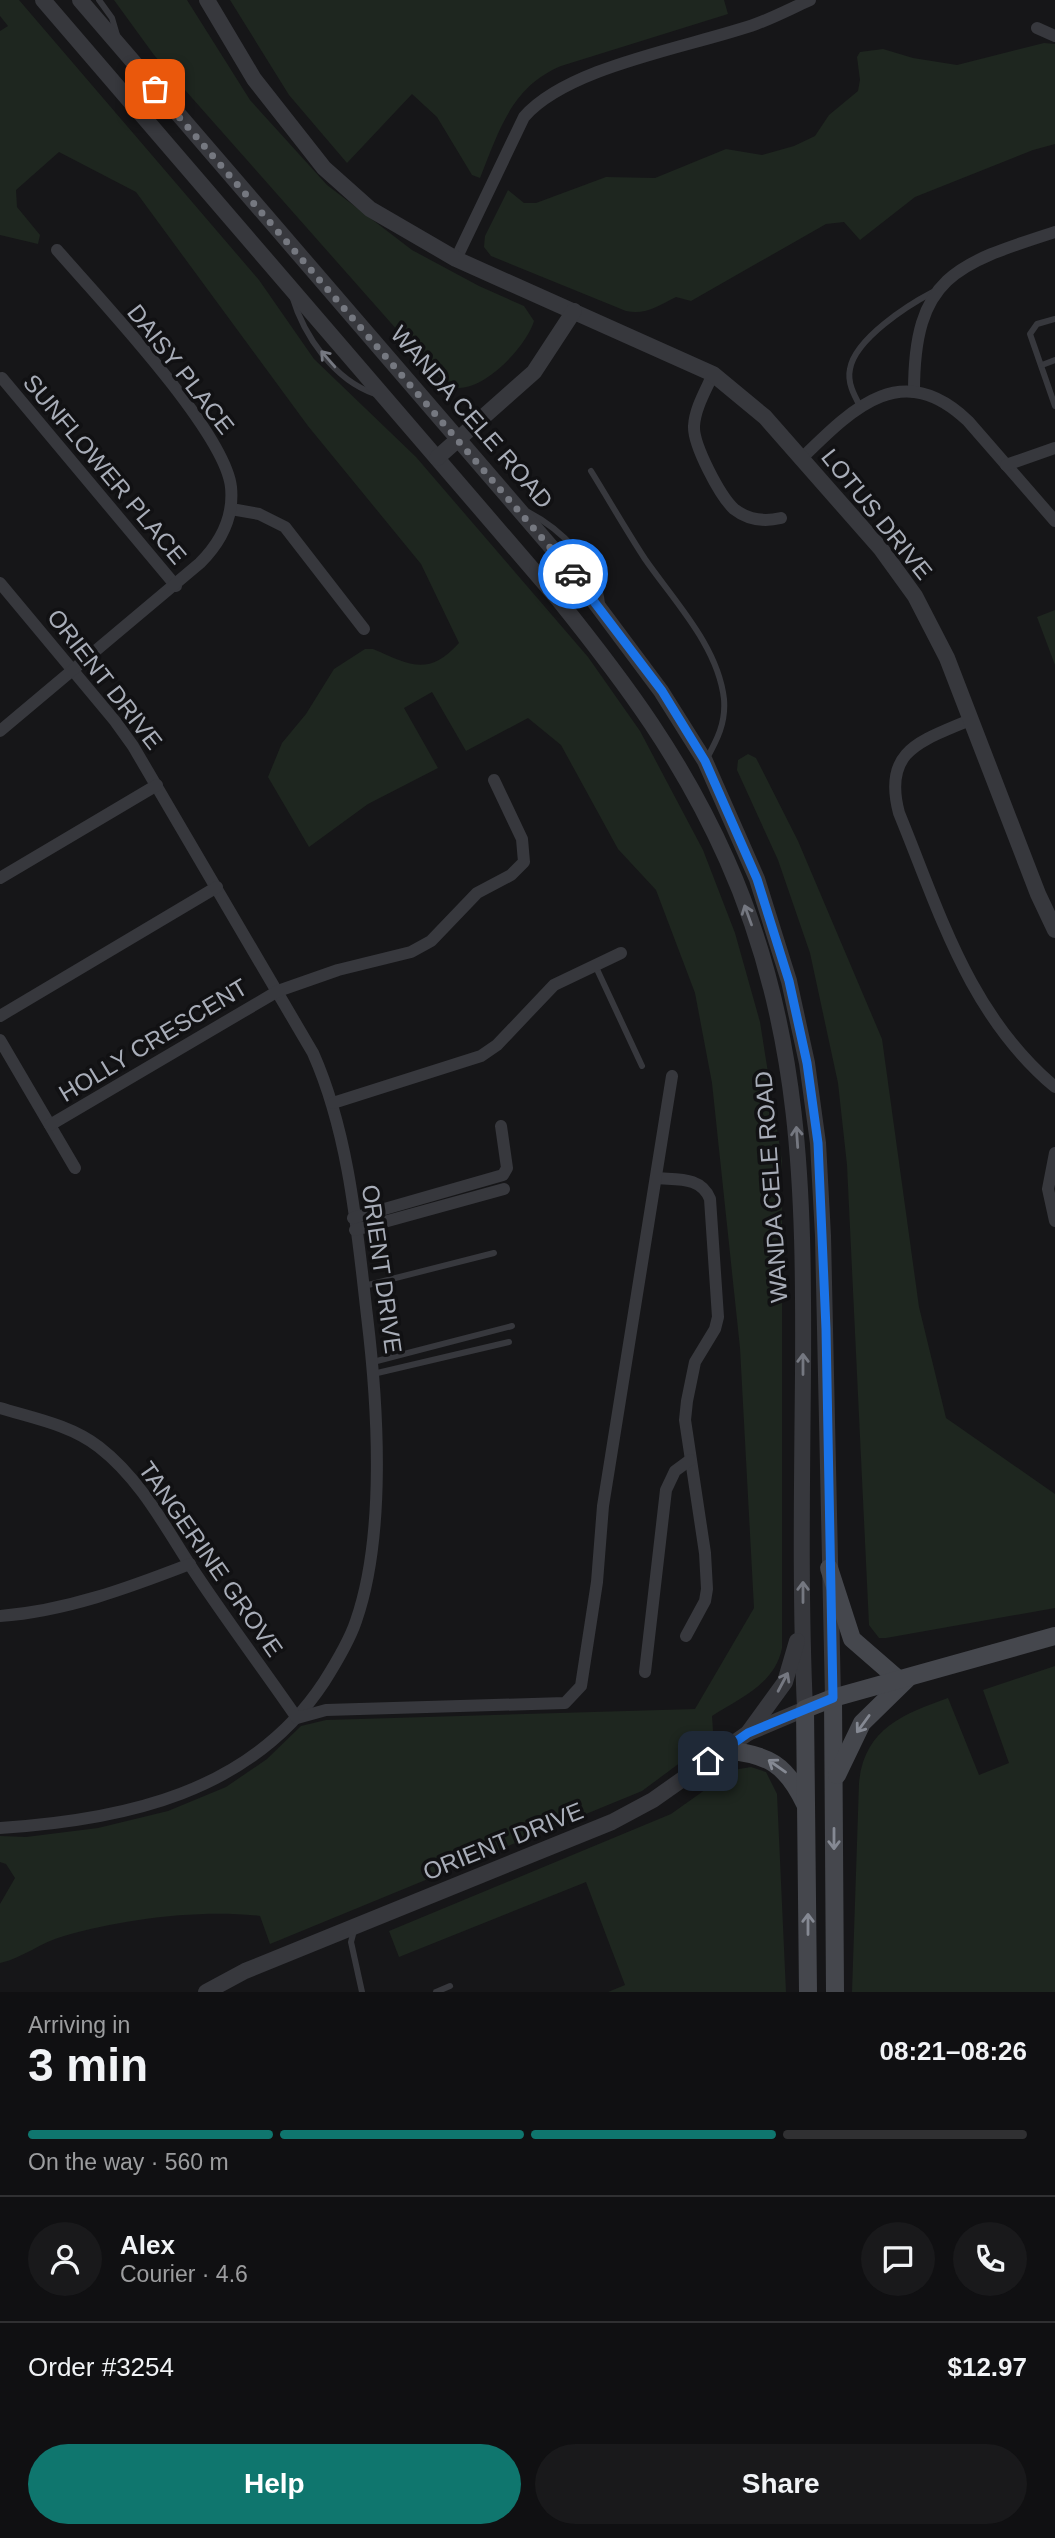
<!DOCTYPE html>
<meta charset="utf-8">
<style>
:root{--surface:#101012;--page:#19191b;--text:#f1f3f6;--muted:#9c9d9f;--line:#303032;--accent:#0f766e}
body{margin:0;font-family:Arial,sans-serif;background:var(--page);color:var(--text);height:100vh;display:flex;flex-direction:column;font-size:26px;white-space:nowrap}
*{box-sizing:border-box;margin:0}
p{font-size:23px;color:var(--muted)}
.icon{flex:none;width:38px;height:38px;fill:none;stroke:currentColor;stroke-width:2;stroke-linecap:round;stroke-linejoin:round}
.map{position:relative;height:1992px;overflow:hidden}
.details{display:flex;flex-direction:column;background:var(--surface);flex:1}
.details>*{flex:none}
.pin{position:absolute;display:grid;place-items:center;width:60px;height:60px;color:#fff;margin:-30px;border-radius:14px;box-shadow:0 4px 10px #0006}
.courier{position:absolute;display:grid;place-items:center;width:70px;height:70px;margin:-35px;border:5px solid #1a73e8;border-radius:50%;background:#fff;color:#222;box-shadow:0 2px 9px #0007}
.headline em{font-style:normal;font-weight:600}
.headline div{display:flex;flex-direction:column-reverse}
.headline{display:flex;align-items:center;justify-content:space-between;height:119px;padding:0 28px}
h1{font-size:46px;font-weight:600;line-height:52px}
.bar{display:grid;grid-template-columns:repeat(4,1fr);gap:10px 7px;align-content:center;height:84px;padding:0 28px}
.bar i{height:9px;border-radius:5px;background:var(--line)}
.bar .selected{background:var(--accent)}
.bar p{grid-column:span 4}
.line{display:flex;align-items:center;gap:18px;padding:0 28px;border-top:2px solid var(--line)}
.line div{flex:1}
.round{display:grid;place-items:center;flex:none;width:74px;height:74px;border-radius:37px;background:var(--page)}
.primary-button{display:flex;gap:14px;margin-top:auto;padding:14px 28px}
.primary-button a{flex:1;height:80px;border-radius:42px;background:var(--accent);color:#fff;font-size:28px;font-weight:600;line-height:80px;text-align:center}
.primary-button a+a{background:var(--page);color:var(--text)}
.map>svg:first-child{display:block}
</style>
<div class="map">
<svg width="1055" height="1992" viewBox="0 0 1055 1992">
<rect width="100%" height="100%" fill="#161618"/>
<g fill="#1e261f">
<path d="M0,0H19L259,280L314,359L416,457L588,657L640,731L703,850L735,933L760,1022L782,1161V1648C775,1684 740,1698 712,1716L713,1731L704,1745L642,1791L270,1944L260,1916C200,1909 122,1919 64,1936C41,1942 23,1958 0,1963V1904L15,1878L6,1864L0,1862V1836L26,1837L98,1828L168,1811L226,1787L267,1759L301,1726L326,1720L695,1709L754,1608L740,1348L712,1083L695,993L656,890L618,849L561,745L528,718L466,751L432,692L404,708L438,768L368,804L309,847L268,777L282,743L306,714L334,669L365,649H373C410,665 428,677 459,643L421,564L308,426L136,192L59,152L16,190L17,207L40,235L38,244L0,235V31L8,26L0,16Z"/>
<path d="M114,0H187L250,100L327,185L412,250L479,286L524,306L534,321C527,347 473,405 444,383L154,55Z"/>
<path d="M230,0H724L728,14L561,66C511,87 499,131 480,178L472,175L437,117L412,94L347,163L289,95Z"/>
<path d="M1044,43L1055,44V144L1033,150L915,197L860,240L844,222L826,224L691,301L676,297C658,306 646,315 626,311L491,256L484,247L485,236L508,190L524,203H536L606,177L655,178L726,149L762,155L794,146L815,136L829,115L858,91L860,80L857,57L860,52L883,49L913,58L957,65Z"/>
<path d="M1055,610V665L1037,617Z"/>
<path d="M748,754L756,758L798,841L882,1039L919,1307L946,1418L1055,1494V1608L886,1638H879L869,1625L847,1165L838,1083L810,953L778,860L737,770L738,760Z"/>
<path d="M1055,1666V1992H852L859,1783C864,1729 903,1714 948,1698L979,1775L1009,1763L983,1690Z"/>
<path d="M751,1767L766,1772L777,1794L786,1992H608L625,1985L586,1882L399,1957L389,1931L671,1814L733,1770Z"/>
</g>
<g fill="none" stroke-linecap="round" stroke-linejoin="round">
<g stroke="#37383d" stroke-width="6">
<path d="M99,0L112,18L117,35"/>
<path d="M292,296C304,336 334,380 375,394"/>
<path d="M1055,319L1037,324L1030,334L1055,406"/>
<path d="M1042,365L1055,360"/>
<path d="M860,406C854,395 847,382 850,369C855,339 908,305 933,292"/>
<path d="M591,471C609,500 626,530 645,559C674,601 718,646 724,699C726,723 717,740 706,760"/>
<path d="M528,512C561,529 599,566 602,604"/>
<path d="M595,965L642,1066"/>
<path d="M364,1286L494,1253"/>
<path d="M373,1362L512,1326"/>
<path d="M373,1374L509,1342"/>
<path d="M355,1927L351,1942L362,1992"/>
<path d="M436,1992L450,1986"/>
</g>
<g stroke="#37383d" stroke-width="12">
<path d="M1037,28L1055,36"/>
<path d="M456,259L524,117C568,66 691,47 756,24C775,17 792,8 810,0"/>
<path d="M713,374C706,390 695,408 694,426C693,445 720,496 734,509C748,520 764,522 781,518"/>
<path d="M2,378L176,586"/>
<path d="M914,392C914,277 955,264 1055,232"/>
<path d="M802,458C853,408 902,358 968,421L1055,521"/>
<path d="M1006,465L1055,448"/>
<path d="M231,509L259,514L285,527L364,629"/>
<path d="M0,583L115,721L133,746L313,1053C349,1134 357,1229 367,1316C378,1406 386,1535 356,1621C349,1642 336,1663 324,1682C251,1793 124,1820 0,1828"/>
<path d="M972,719C922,741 882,749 899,813C940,913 969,1015 1055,1087"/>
<path d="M0,731L200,563C221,542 234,517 231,487C225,431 98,297 57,250"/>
<path d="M0,878L157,785"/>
<path d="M0,1016L217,887"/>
<path d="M0,1040L75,1168"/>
<path d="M333,1103L481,1056L497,1045L554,985L621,953"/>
<path d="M50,1125L278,991L338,970L411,952L431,941L477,893L511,875L524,862L522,839L494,780"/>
<path d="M1055,1153L1048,1189L1055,1221"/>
<path d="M656,1178C677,1180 701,1176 710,1199L718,1317L715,1329L695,1362L687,1401L685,1420L705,1553L707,1589L705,1601L686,1636"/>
<path d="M353,1218L503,1175L507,1168L501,1126"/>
<path d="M355,1230L504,1189"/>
<path d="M0,1408C33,1418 71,1425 99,1447C139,1478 163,1523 190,1565C224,1617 262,1667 297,1718L326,1710L565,1703L581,1686L597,1582L603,1506L672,1076"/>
<path d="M0,1616C66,1611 128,1588 190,1564"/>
<path d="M645,1672L666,1490L675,1471L690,1460"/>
</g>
<g stroke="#37383d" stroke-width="16">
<path d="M43,0L558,599C627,685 682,759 727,860C802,1028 804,1193 803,1373C802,1485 800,1597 805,1709L748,1733L653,1800L612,1822L245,1971L206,1992"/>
<path d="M80,0L570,569L661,691L705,761L757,879L789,981L807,1063L818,1143L823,1236L833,1698"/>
<path d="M207,0L254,79L324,168L370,209L456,259L713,374L765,417L881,549L915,596L947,658L1038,894L1055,930"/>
<path d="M437,458L534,372L574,311"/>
<path d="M748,1733L785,1682L797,1641"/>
</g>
<g stroke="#45474d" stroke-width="18">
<path d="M829,1568L852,1639L898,1679"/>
<path d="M833,1698L835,1992"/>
<path d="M724,1750C768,1754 786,1764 805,1804"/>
<path d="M837,1775L862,1723L908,1678"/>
<path d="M808,1992L805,1709L833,1698L1055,1636"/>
</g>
</g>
<defs><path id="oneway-shaft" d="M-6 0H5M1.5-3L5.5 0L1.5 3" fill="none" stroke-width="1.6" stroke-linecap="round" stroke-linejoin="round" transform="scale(1.75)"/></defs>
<g stroke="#757881">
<use href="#oneway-shaft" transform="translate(328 359) rotate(-131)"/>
<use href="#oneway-shaft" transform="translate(748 915) rotate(-110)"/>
<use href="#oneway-shaft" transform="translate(797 1137) rotate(-94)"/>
<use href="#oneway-shaft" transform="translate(803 1364) rotate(-90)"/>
<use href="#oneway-shaft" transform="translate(803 1592) rotate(-90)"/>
<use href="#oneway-shaft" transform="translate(783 1682) rotate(-62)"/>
</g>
<g stroke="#858993">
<use href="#oneway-shaft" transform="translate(863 1724) rotate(126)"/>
<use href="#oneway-shaft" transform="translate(777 1766) rotate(-145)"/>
<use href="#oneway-shaft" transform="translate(834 1839) rotate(90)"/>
<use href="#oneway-shaft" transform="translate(808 1924) rotate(-90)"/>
</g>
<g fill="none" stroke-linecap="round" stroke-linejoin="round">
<path stroke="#757880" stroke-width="7" stroke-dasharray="0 12.6" d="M155,89L573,574"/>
<path stroke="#1a73e8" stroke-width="9" d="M573,574L662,691L705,761L757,879L789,981L807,1063L818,1143L826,1329L833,1698L748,1733L708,1761"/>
</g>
<g text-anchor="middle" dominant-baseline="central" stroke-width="7" stroke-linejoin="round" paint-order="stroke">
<g font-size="24" fill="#a8adb8" stroke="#111113">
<text transform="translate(181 369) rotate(52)">DAISY PLACE</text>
<text transform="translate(472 417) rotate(49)">WANDA CELE ROAD</text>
<text transform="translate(105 469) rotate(50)">SUNFLOWER PLACE</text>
<text transform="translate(877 514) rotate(51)">LOTUS DRIVE</text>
<text transform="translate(105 679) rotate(52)">ORIENT DRIVE</text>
<text transform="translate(153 1040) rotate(-31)">HOLLY CRESCENT</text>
<text transform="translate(771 1187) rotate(-94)">WANDA CELE ROAD</text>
<text transform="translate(382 1269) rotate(82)">ORIENT DRIVE</text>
<text transform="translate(211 1559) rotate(55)">TANGERINE GROVE</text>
<text transform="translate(503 1841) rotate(-22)">ORIENT DRIVE</text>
</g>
</g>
</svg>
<div class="pin" style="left:155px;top:89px;background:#ea580c"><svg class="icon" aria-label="bag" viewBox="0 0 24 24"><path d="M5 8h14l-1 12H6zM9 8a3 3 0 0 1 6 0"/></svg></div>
<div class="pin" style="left:708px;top:1761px;background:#1f2937"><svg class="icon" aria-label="home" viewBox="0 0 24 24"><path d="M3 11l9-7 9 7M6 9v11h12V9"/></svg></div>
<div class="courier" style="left:573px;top:574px"><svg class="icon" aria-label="car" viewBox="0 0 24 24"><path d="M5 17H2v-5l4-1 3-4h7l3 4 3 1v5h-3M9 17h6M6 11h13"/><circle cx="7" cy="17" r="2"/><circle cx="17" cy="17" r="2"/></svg></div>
</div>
<section class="details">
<div class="headline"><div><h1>3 min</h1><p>Arriving in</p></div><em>08:21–08:26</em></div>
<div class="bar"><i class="selected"></i><i class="selected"></i><i class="selected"></i><i></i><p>On the way · 560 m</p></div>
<div class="line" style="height:126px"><a class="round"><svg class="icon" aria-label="person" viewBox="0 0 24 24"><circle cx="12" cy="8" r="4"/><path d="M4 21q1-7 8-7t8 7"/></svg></a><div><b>Alex</b><p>Courier · 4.6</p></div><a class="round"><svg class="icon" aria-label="chat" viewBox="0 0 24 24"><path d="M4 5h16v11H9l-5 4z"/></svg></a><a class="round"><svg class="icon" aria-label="phone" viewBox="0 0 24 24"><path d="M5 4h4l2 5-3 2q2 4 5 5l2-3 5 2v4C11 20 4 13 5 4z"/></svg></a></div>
<div class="line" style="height:91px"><div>Order #3254</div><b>$12.97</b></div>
<div class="primary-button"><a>Help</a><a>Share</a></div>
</section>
